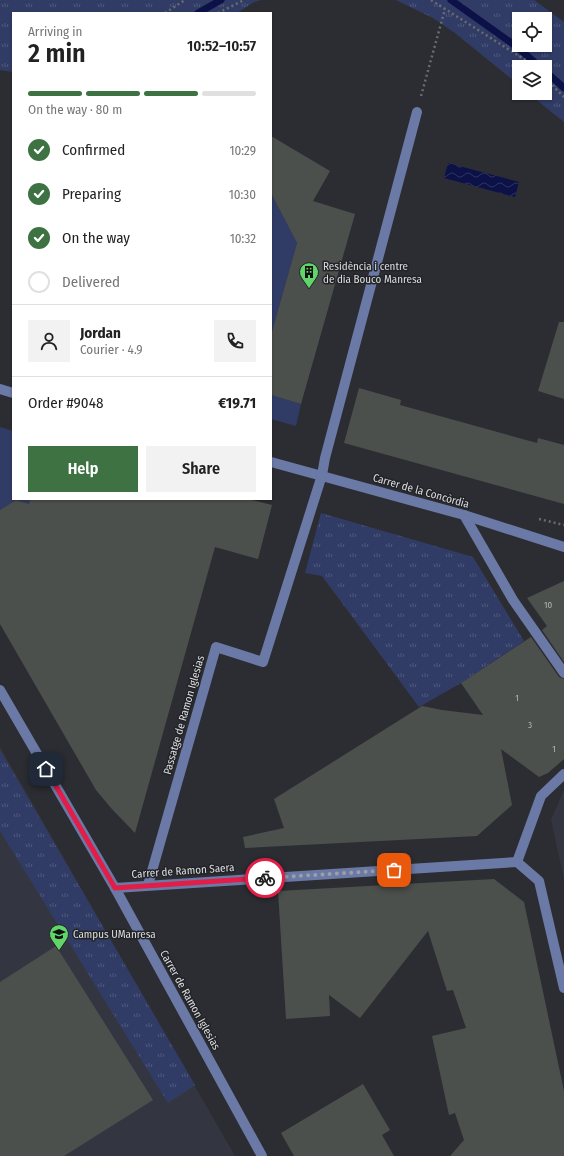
<!DOCTYPE html>
<meta charset="utf-8">
<style>
:root{--surface:#fff;--page:#f2f2f2;--text:#222;--muted:#767676;--line:#e0e0e0;--accent:#3e7242}
body{margin:0;font-family:"Fira Sans Condensed",sans-serif;background:var(--page);color:var(--text);height:100vh;display:flex;flex-direction:column;font-size:15px;white-space:nowrap}
*{box-sizing:border-box;margin:0}
p{font-size:13px;color:var(--muted)}
.icon{flex:none;width:22px;height:22px;fill:none;stroke:currentColor;stroke-width:2;stroke-linecap:round;stroke-linejoin:round}
.map{position:relative;flex:1;overflow:hidden}
.panel{position:absolute;left:12px;top:12px;width:260px;height:488px;display:flex;flex-direction:column;background:var(--surface);border-radius:0px;box-shadow:0 1px 3px #0004}
.panel>*{flex:none}
.tools{position:absolute;left:512px;top:12px;display:grid;gap:8px}
.tools a{display:grid;place-items:center;width:40px;height:40px;border-radius:0px;background:var(--surface);box-shadow:0 1px 3px #0004;font-size:20px}
.pin{position:absolute;display:grid;place-items:center;width:34px;height:34px;color:#fff;margin:-17px;border-radius:8px;box-shadow:0 2px 6px #0006}
.courier{position:absolute;display:grid;place-items:center;width:40px;height:40px;margin:-20px;border:3px solid #e11d48;border-radius:50%;background:#fff;color:#222;box-shadow:0 1px 5px #0007}
.summary em{font-style:normal;font-weight:600}
.summary div{display:flex;flex-direction:column-reverse}
.summary{display:flex;align-items:center;justify-content:space-between;height:68px;padding:0 16px}
h1{font-size:26px;font-weight:600;line-height:30px}
.bar{display:grid;grid-template-columns:repeat(4,1fr);gap:6px 4px;align-content:center;height:48px;padding:0 16px}
.bar i{height:5px;border-radius:3px;background:var(--line)}
.bar .active{background:var(--accent)}
.bar p{grid-column:span 4}
.line{display:flex;align-items:center;gap:10px;padding:0 16px;border-top:1px solid var(--line)}
.line div{flex:1}
.round{display:grid;place-items:center;flex:none;width:42px;height:42px;border-radius:0px;background:var(--page)}
ol{padding:0 16px;list-style:none}
li{display:flex;align-items:center;gap:12px;height:44px}
li p{margin-inline-start:auto}
li .icon{padding:4px;border-radius:50%;background:var(--accent);color:#fff;stroke-width:4}
li:last-child{color:var(--muted)}
li i{width:22px;height:22px;border:2px solid var(--line);border-radius:50%}
.primary-button{display:flex;gap:8px;margin-top:auto;padding:8px 16px}
.primary-button a{flex:1;height:46px;border-radius:0px;background:var(--accent);color:#fff;font-size:16px;font-weight:600;line-height:46px;text-align:center}
.primary-button a+a{background:var(--page);color:var(--text)}
.map>svg:first-child{display:block}
</style>
<div class="map">
<svg width="564" height="1156" viewBox="0 0 564 1156">
<defs>
<pattern id="grass-tufts" width="24" height="20" patternUnits="userSpaceOnUse"><rect width="24" height="20" fill="#313c66"/><path d="M3 7l-1-3M5 7V3M7 7l1-3M15 17l-1-3M17 17v-4M19 17l1-3" fill="none" stroke="#4e587b"/></pattern>
<pattern id="water-waves" width="16" height="10" patternUnits="userSpaceOnUse"><rect width="16" height="10" fill="#0c1147"/><path d="M0 5q4-4 8 0t8 0" fill="none" stroke="#2f3361"/></pattern>
</defs>
<rect width="100%" height="100%" fill="#2c2d32"/>
<g fill="#333640">
<path d="M0,747L235,1156H0Z"/>
<path d="M564,790V879L551,820Z"/>
</g>
<g fill="url(#grass-tufts)" fill-rule="evenodd">
<path d="M0,0H261L254,2L237,13H13V72L0,70Z"/>
<path d="M396,0H534L564,22V122L528,93H545V67H519V85L455,33L433,18ZM519,19H545V45H519Z"/>
<path d="M321,513L473,557L524,641L461,683L419,707L322,576L305,573Z"/>
<path d="M0,750L195,1085L168,1103L0,831Z"/>
</g>
<g fill="#313c66">
<path d="M271,193L297,243L271,335Z"/>
<path d="M271,395L301,404L296,426L271,419Z"/>
<path d="M0,427L13,431V499H30L29,504L16,500L0,510Z"/>
</g>
<path fill="url(#water-waves)" d="M448,163L519,182L515,197L444,178Z"/>
<g fill="none" stroke-linecap="round" stroke-linejoin="round">
<g stroke="#0c1147" stroke-width="7">
<path d="M451,0L517,47L540,67"/>
<path d="M198,13L221,0"/>
<path d="M545,71L564,88"/>
</g>
</g>
<g fill="#4c504c">
<path d="M271,136L330,171L313,201L355,214L301,404L271,395V335L297,243L271,193Z"/>
<path d="M559,322H564V399L538,391Z"/>
<path d="M359,388L401,400L400,405L537,443L538,438L564,445V504L344,443Z"/>
<path d="M30,499H248L272,505L258,559L215,547L135,833L111,808L96,790L0,624V510L16,500L29,504Z"/>
<path d="M564,581V662L542,630L547,626L527,598Z"/>
<path d="M531,637L559,677L564,679V759L548,773L539,777L501,749L512,805L477,836L245,848L243,837L284,828L274,799L422,706L442,710L483,715L461,683Z"/>
<path d="M494,879L524,902L564,1091V1156H450L464,1140L455,1113L449,1115L432,1036L466,1028L453,990L447,991L428,931L360,1018L329,995L330,1016L286,1019L278,891Z"/>
<path d="M56,946L153,1100L64,1156H0V982Z"/>
<path d="M363,1084L390,1130L382,1135L394,1156H294L281,1133Z"/>
</g>
<g fill="none" stroke-linecap="round" stroke-linejoin="round">
<g stroke="#6a6b6f" stroke-width="2.5" stroke-dasharray="2 3" stroke-linecap="butt">
<path d="M431,0L530,63L534,67"/>
<path d="M165,13L185,0"/>
<path d="M218,13L244,0"/>
<path d="M545,78L564,97"/>
<path d="M421,96L445,9"/>
<path d="M539,519L564,525"/>
</g>
<g stroke="#6b79a6" stroke-width="10">
<path d="M0,389L13,393"/>
<path d="M271,462L464,515L564,547"/>
<path d="M464,515L513,600L564,673"/>
<path d="M0,690L115,888L262,1156"/>
<path d="M517,862L539,881L564,988"/>
<path d="M517,862L541,796L564,774"/>
<path d="M148,885L216,647L263,662L322,475L325,458L417,112"/>
<path d="M115,888L517,862"/>
</g>
</g>
<g fill="none" stroke-linecap="round" stroke-linejoin="round">
<path stroke="#9e9fa2" stroke-width="4" stroke-dasharray="0 7.2" d="M265,878L394,870"/>
<path stroke="#e11d48" stroke-width="5" d="M46,769L115,888L265,878"/>
</g>
<defs>
<g id="building-pin" transform="scale(1)"><path d="M0 17L-7.5 6A9.5 9.5 0 1 1 7.5 6Z" fill="#61d46a" stroke="#222428"/><path d="M-4-6H4V6H1V3H-1V6H-4ZM-2.5-4.3h1.7v1.8h-1.7ZM.8-4.3h1.7v1.8H.8ZM-2.5-1h1.7V.8h-1.7ZM.8-1h1.7V.8H.8Z" fill="#111"/></g>
<g id="university-pin" transform="scale(1)"><path d="M0 17L-7.5 6A9.5 9.5 0 1 1 7.5 6Z" fill="#61d46a" stroke="#222428"/><path d="M0-5L7-2L0 1L-7-2ZM-4 1L0 2.5L4 1V4Q0 6-4 4Z" fill="#111"/></g>
</defs>
<g fill-rule="evenodd">
<use href="#building-pin" x="309" y="272"/>
<use href="#university-pin" x="59" y="934"/>
</g>
<g text-anchor="middle" dominant-baseline="central" stroke-width="3" stroke-linejoin="round" paint-order="stroke">
<g font-size="9" fill="#b7b9ba">
<text x="548" y="605">10</text>
<text x="517" y="698">1</text>
<text x="530" y="725">3</text>
<text x="554" y="749">1</text>
</g>
<g font-size="11" fill="#dbdcdf" stroke="#222428" text-anchor="start">
<text x="323" y="266">Residència i centre<tspan x="323" dy="13">de dia Bouco Manresa</tspan></text>
<text x="73" y="934">Campus UManresa</text>
</g>
<g font-size="11" fill="#dbdcdf" stroke="#222428">
<text transform="translate(421 491) rotate(16)">Carrer de la Concòrdia</text>
<text transform="translate(184 715) rotate(-74)">Passatge de Ramon Iglesias</text>
<text transform="translate(183 871) rotate(-4)">Carrer de Ramon Saera</text>
<text transform="translate(190 1000) rotate(61)">Carrer de Ramon Iglesias</text>
</g>
</g>
</svg>
<div class="tools">
<a><svg class="icon" aria-label="locate" viewBox="0 0 24 24"><circle cx="12" cy="12" r="6"/><path d="M12 2v4M12 18v4M2 12h4M18 12h4"/></svg></a>
<a><svg class="icon" aria-label="layers" viewBox="0 0 24 24"><path d="M12 4l9 5-9 5-9-5zM3 14l9 5 9-5"/></svg></a>
</div>
<div class="pin" style="left:394px;top:870px;background:#ea580c"><svg class="icon" aria-label="bag" viewBox="0 0 24 24"><path d="M5 8h14l-1 12H6zM9 8a3 3 0 0 1 6 0"/></svg></div>
<div class="pin" style="left:46px;top:769px;background:#1f2937"><svg class="icon" aria-label="home" viewBox="0 0 24 24"><path d="M3 11l9-7 9 7M6 9v11h12V9"/></svg></div>
<div class="courier" style="left:265px;top:878px"><svg class="icon" aria-label="bike" viewBox="0 0 24 24"><circle cx="6" cy="16" r="4"/><circle cx="18" cy="16" r="4"/><path d="M6 16l4-8h5l3 8M10 8l3 8H6M13 5h3"/></svg></div>
<section class="panel">
<div class="summary"><div><h1>2 min</h1><p>Arriving in</p></div><em>10:52–10:57</em></div>
<div class="bar"><i class="active"></i><i class="active"></i><i class="active"></i><i></i><p>On the way · 80 m</p></div>
<ol>
<li><svg class="icon" aria-label="check" viewBox="0 0 24 24"><path d="M5 12l5 5 9-10"/></svg>Confirmed<p>10:29</p></li>
<li><svg class="icon" aria-label="check" viewBox="0 0 24 24"><path d="M5 12l5 5 9-10"/></svg>Preparing<p>10:30</p></li>
<li><svg class="icon" aria-label="check" viewBox="0 0 24 24"><path d="M5 12l5 5 9-10"/></svg>On the way<p>10:32</p></li>
<li><i></i>Delivered</li>
</ol>
<div class="line" style="height:72px"><a class="round"><svg class="icon" aria-label="person" viewBox="0 0 24 24"><circle cx="12" cy="8" r="4"/><path d="M4 21q1-7 8-7t8 7"/></svg></a><div><b>Jordan</b><p>Courier · 4.9</p></div><a class="round"><svg class="icon" aria-label="phone" viewBox="0 0 24 24"><path d="M5 4h4l2 5-3 2q2 4 5 5l2-3 5 2v4C11 20 4 13 5 4z"/></svg></a></div>
<div class="line" style="height:52px"><div>Order #9048</div><b>€19.71</b></div>
<div class="primary-button"><a>Help</a><a>Share</a></div>
</section>
</div>
